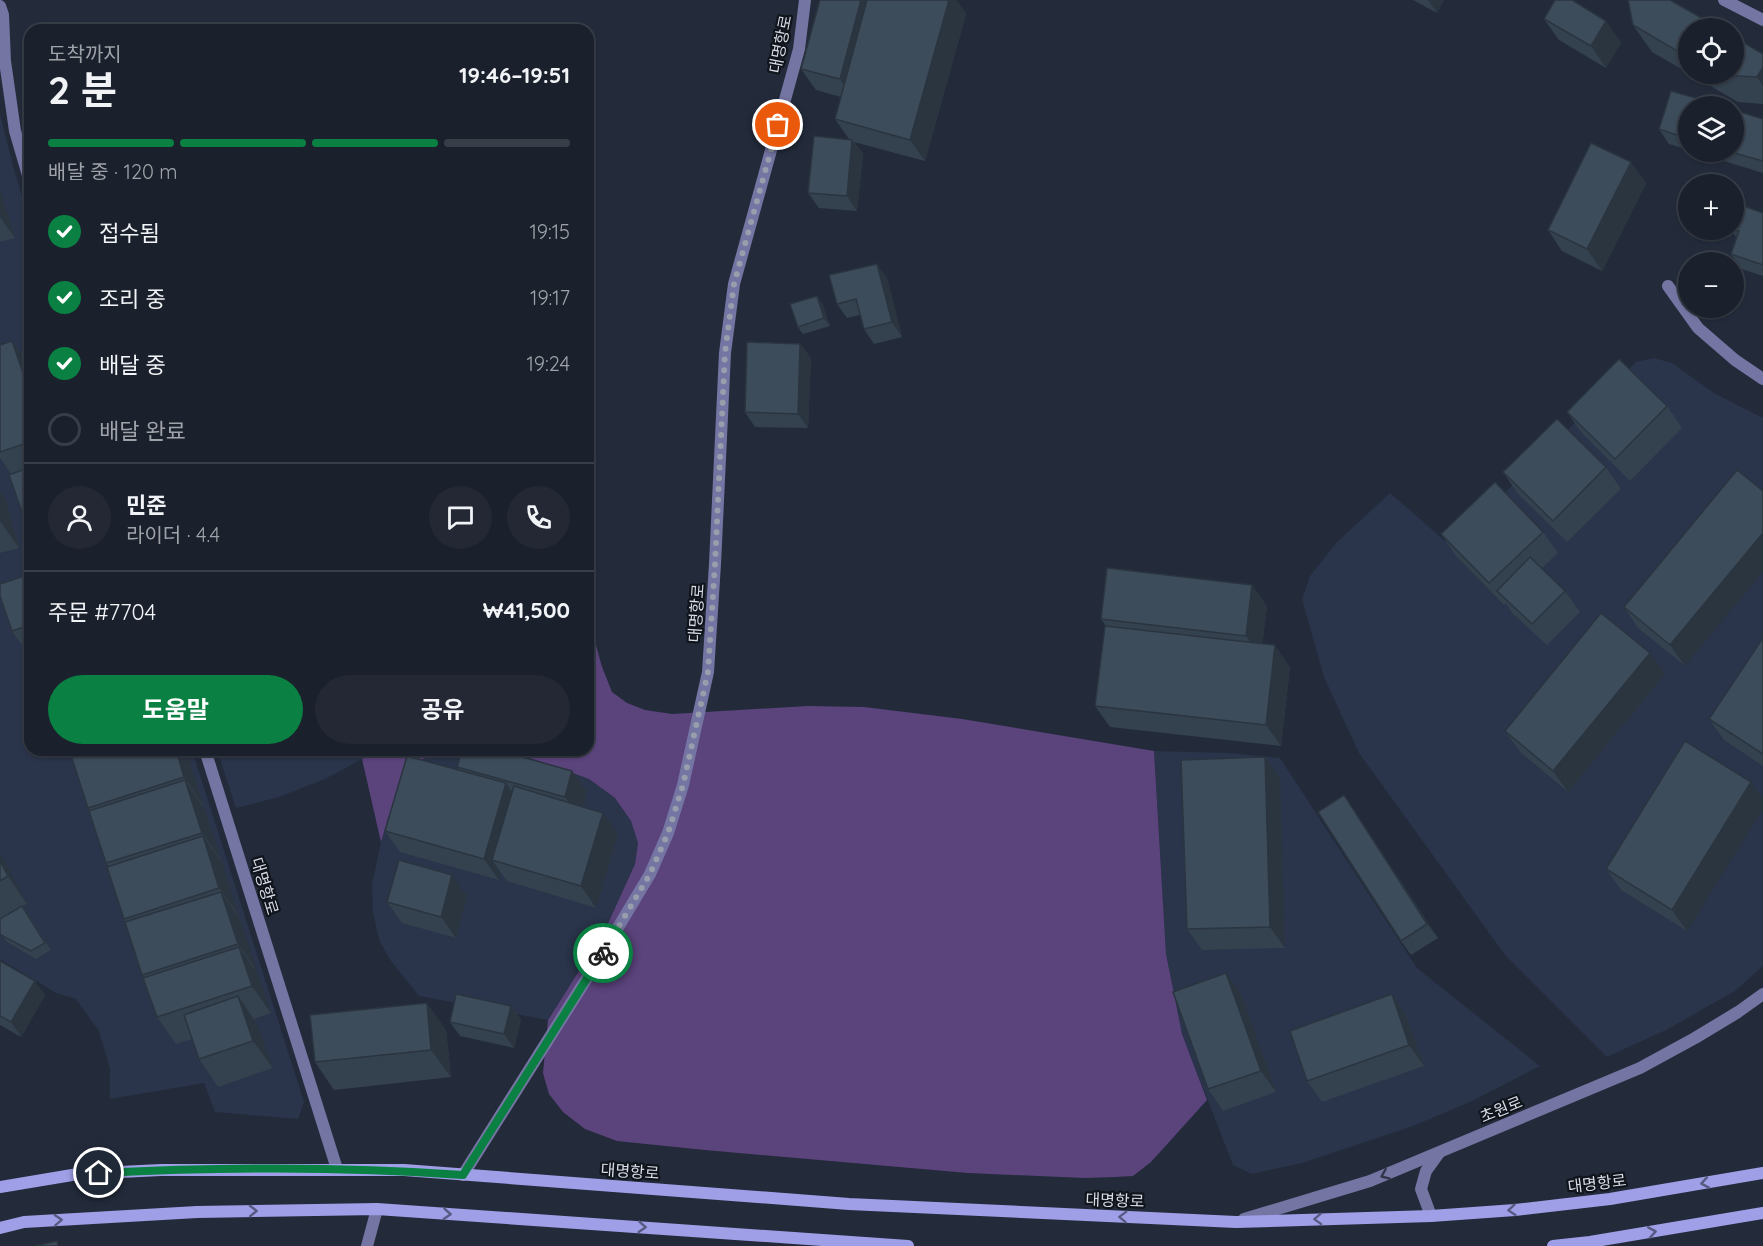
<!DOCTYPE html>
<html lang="ko">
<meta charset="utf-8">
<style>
:root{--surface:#1a202c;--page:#232834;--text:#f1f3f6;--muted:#9fa3a9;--line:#383e48;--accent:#0b8043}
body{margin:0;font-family:Quicksand,"Noto Sans KR",sans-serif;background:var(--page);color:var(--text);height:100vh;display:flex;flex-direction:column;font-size:22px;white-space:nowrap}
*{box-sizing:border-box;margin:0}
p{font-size:20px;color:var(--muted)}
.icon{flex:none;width:33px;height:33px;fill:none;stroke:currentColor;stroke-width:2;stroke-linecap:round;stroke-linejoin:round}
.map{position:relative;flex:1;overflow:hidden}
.details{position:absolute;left:24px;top:24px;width:570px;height:732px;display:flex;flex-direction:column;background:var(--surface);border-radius:18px;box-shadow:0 2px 4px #0004,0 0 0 2px var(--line)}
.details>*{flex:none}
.controls{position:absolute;left:1678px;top:18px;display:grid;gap:12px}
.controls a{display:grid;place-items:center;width:66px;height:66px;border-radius:50%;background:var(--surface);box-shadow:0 2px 4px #0004,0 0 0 2px var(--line);font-size:30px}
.pin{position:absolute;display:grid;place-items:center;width:51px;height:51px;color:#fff;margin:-26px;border:3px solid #fff;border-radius:50%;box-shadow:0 2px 6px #0007}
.courier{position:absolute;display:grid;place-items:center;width:60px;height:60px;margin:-30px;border:4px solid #0b8043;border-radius:50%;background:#fff;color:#222;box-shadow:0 2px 8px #0007}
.head em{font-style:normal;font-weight:700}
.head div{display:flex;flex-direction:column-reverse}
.head{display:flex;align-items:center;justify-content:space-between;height:102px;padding:0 24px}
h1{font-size:39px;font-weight:700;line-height:45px}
.bar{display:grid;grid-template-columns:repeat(4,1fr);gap:9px 6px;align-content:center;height:72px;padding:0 24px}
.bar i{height:8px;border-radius:4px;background:var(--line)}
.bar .on{background:var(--accent)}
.bar p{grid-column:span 4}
.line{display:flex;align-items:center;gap:15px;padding:0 24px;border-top:2px solid var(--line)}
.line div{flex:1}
.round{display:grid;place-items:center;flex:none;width:63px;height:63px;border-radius:32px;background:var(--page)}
ol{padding:0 24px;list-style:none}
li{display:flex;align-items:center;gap:18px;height:66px}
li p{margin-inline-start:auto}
li .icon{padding:6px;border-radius:50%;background:var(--accent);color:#fff;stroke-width:4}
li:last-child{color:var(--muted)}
li i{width:33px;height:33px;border:3px solid var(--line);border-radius:50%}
.action{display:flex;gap:12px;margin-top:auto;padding:12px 24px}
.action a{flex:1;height:69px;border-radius:36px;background:var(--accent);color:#fff;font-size:24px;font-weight:700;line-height:69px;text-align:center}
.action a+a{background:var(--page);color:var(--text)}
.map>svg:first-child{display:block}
</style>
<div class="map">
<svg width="1763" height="1246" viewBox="0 0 1763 1246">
<rect width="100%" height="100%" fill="#232b3b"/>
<g fill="#2a344a">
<path d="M0,114L13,166L30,223V750H192L304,1102L298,1119L215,1112L204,1083L110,1099V1069L99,1031L76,999L56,993L0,959Z"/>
<path d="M1654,358L1672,363L1714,393L1763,418V966L1735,991L1666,1030L1607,1057L1505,955L1359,753L1324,677L1302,599L1310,576L1337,542L1390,493L1451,546L1636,362Z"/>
<path d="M217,750H379L325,779L279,797L236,808Z"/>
<path d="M463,750L510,752L548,764L589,779L615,798L631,821L638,843L635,864L605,930L548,1020L419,996L391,961L379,940L373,913L372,884L381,842L400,779L411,765L431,755Z"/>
<path d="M1154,751L1229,753L1280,758L1417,968L1540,1066L1470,1102L1413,1126L1302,1163L1252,1174L1233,1165L1182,1034L1174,996L1166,954Z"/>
</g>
<path fill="#5b437c" d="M588,616L602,667L612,692L627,703L645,710L672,714L808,706L864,707L962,719L1154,751L1166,954L1182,1034L1207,1100L1151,1162L1133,1176L1115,1177L1085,1178L968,1173L705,1150L617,1141L585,1129L563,1112L549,1094L543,1073L548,1020L605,930L635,864L638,843L631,821L615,798L589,779L548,764L510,752L463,750L431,755L411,765L400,779L381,842L362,759L379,750H588Z"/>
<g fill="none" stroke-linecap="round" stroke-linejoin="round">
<g stroke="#7575a3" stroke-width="12">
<path d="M0,6L3,15L5,61L15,131L30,182"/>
<path d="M1668,286L1698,328L1735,360L1763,379"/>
<path d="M205,750L337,1169"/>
<path d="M463,1175L604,951L650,874L668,833L683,785L708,672L715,564L725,353L734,284L799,49L805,0"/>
<path d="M367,1246L377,1209"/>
</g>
<g stroke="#7575a3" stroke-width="12">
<path d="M1724,0L1763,20"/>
<path d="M1431,1216L1421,1189L1426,1171L1439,1153"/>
<path d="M1244,1219L1370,1181L1640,1068L1695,1038L1738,1012L1763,994"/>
</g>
<g stroke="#9f9fe8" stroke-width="12">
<path d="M0,1187L78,1174L161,1170H404L849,1204L1236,1222L1431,1216L1515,1210L1610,1199L1763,1173"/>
<path d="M0,1228L24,1222L197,1212L377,1209L908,1246"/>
<path d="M1553,1246L1590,1242L1763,1213"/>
</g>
</g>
<g fill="#34414e">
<path d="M820,0H956L966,14L925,161L854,142L863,154L857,211L819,208L808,193L849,139L835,119L841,97L816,90L801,69Z"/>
<path d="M1413,0H1444L1437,13Z"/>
<path d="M1544,19L1621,42L1606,68L1559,40Z"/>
<path d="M1633,25L1689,28V74H1734L1763,54V104L1738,102L1652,52Z"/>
<path d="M1689,106V150L1669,144L1659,129Z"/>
<path d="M1763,119V173L1694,152H1734Z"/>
<path d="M1646,183L1602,271L1562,251L1548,230Z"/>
<path d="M0,189L15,238L0,242Z"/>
<path d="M1763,213V276L1742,269L1731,254L1737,238L1731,230H1734Z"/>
<path d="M887,278L902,337L874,344L864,329L860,315L847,318L837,304Z"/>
<path d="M822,303L830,326L803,334L798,327Z"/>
<path d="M12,341L27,362L30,372V535L11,474L0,458V345Z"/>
<path d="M800,344L811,358L808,428L755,427L745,412Z"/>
<path d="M1667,406L1682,428L1630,481L1582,433L1567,412Z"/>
<path d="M1606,467L1621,489L1567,542L1518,494L1503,472Z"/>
<path d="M1737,470L1685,666L1638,628L1624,607Z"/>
<path d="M0,492L6,500L19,548L0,553Z"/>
<path d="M1543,532L1558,553L1542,568L1565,591L1580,612L1547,645L1512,613L1506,603L1504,605L1456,556L1441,534Z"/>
<path d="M30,574V657L12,631Z"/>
<path d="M1267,606L1262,644L1290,667L1281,746L1110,727L1095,706L1106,626L1101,619Z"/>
<path d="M1763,638V766L1724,740L1709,719Z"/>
<path d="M1665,674L1568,792L1520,752L1505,731Z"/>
<path d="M1685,741L1687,931L1621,890L1606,869Z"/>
<path d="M70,750H185L187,752L203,805H202L204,808L221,860H220L222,863L239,916H238L240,919L256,972L258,974L271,1013L254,1019L257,1024L273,1068L218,1087L199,1059L192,1039L176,1044L157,1017L144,978L142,975L125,922L124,919L108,866L106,863L72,755Z"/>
<path d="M1265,757L1280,778L1285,948L1202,950L1187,929Z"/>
<path d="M457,767L572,771L587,792L583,807L603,813L618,834L596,908L507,881L501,873L499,880L400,852L385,831L459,770Z"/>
<path d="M1344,795L1438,938L1411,955L1401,941Z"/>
<path d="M0,854L27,904L23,906L51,950L36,959L7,942L0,933L12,912L0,919Z"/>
<path d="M467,896L456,938L402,923L387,902Z"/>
<path d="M0,961L45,995L21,1037L0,1025Z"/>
<path d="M1226,973L1241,994L1276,1092L1223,1111L1208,1089Z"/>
<path d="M1392,994L1406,1016L1424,1066L1322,1102L1307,1081Z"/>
<path d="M511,1006L521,1020L514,1048L460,1036L450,1022Z"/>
<path d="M446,1030L451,1077L334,1090L315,1062Z"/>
</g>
<g fill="#2b3540">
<path d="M861,0H877L854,101L840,79Z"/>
<path d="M949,0H956L966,14L925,161L910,140Z"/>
<path d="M1428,0H1444L1437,13Z"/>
<path d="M1606,21L1621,42L1606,68L1591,46Z"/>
<path d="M1763,67V86L1757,77Z"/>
<path d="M852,140L863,154L857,211L847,196Z"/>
<path d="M1631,162L1646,183L1602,271L1587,249Z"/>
<path d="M0,189L15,238L0,217Z"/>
<path d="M877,264L887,278L902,337L892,322Z"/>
<path d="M817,296L822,303L830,326L824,318Z"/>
<path d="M12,341L27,362L30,372V393Z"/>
<path d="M800,344L811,358L808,428L798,414Z"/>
<path d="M0,492L6,500L19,548L0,521Z"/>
<path d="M1763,533V572L1685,666L1670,645Z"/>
<path d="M1252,585L1267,606L1261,657L1246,636Z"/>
<path d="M1275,645L1290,667L1281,746L1266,725Z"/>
<path d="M1650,653L1665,674L1568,792L1553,771Z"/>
<path d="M176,750H185L187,752L203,805L184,777Z"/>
<path d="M1265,757L1280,778L1285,948L1270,927Z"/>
<path d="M572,771L587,792L580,818L565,797Z"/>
<path d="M185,780L204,808L221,860L202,833Z"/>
<path d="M1751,782L1763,799V809L1687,931L1672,910Z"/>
<path d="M506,783L521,805L492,860L501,873L499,880L484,859Z"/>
<path d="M1344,795L1354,810L1438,938L1427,924Z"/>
<path d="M603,813L618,834L596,908L581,886Z"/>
<path d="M203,836L222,863L239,916L219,888Z"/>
<path d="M0,854L3,858L27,904L8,876L0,861Z"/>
<path d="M452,875L467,896L456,938L441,917Z"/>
<path d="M221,892L240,919L257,971L238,944Z"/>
<path d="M239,947L258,974L271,1013L252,986Z"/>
<path d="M1226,973L1241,994L1276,1092L1261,1071Z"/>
<path d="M35,981L45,995L21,1037L11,1022Z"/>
<path d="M1392,994L1406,1016L1424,1066L1409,1045Z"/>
<path d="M238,996L257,1024L273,1068L253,1041Z"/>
<path d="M427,1003L446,1030L451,1077L431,1050Z"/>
<path d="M511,1006L521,1020L514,1048L504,1034Z"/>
</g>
<g fill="#3d4c5b" stroke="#2b3540" stroke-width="1.5">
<path d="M820,0H861L840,79L801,69Z"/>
<path d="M867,0H949L910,140L835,119Z"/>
<path d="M1555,0H1572L1606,21L1591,46L1544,19Z"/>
<path d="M1628,0H1670L1719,28H1689V58L1633,25Z"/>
<path d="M1734,37L1763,54V67L1757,77L1719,75L1716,74H1734Z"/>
<path d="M1671,91L1723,106H1689V139L1659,129Z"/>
<path d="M1734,110L1763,119V161L1731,152H1734Z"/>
<path d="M814,136L852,140L847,196L808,193Z"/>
<path d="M1591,143L1631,162L1587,249L1548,230Z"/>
<path d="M1738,204L1763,213V265L1731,254L1739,231L1734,230V216Z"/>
<path d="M877,264L892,322L864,329L856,299L837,304L829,275Z"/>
<path d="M817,296L824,318L798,327L790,304Z"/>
<path d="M12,341L30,393V442L0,452V345Z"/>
<path d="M747,342L800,344L798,414L745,412Z"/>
<path d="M1619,359L1667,406L1615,459L1567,412Z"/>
<path d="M1557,419L1606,467L1553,521L1503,472Z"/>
<path d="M30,467V535L9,475Z"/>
<path d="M1737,470L1763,491V533L1670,645L1624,607Z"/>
<path d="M1495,482L1543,532L1489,583L1441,534Z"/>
<path d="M1530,557L1565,591L1532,624L1497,591Z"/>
<path d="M1107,568L1252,585L1246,636L1101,619Z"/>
<path d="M30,574V625L12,631L0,596V584Z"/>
<path d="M1601,613L1650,653L1553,771L1505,731Z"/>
<path d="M1105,626L1275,645L1266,725L1095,706Z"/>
<path d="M1763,638V754L1709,719Z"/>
<path d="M1685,741L1751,782L1672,910L1606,869Z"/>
<path d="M87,750H176L184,777L88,808L71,755Z"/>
<path d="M462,750H497L572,771L565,797L457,767Z"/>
<path d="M407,756L506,783L484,859L385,831Z"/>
<path d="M1265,757L1270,927L1187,929L1181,760Z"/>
<path d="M185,780L202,833L106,863L89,811Z"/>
<path d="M514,786L603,813L581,886L492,860Z"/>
<path d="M1344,795L1427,924L1401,941L1318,812Z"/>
<path d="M203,836L219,888L124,919L107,867Z"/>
<path d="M399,860L452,875L441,917L387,902Z"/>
<path d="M0,861L8,876L0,881Z"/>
<path d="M221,892L238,944L142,975L125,922Z"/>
<path d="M22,906L45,943L31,951L1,935L0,933V919Z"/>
<path d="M239,947L252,986L157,1017L143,978Z"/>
<path d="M0,961L35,981L11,1022L0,1016Z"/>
<path d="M1226,973L1261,1071L1208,1089L1173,992Z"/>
<path d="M456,994L511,1006L504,1034L450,1022Z"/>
<path d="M1392,994L1409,1045L1307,1081L1290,1031Z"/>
<path d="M238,996L253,1041L199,1059L184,1015Z"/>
<path d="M427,1003L431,1050L315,1062L310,1015Z"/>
<path d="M57,1241L58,1246H35Z"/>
</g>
<defs><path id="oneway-chevron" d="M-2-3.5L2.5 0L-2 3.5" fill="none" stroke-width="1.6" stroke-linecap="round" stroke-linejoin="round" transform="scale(1.5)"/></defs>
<use stroke="#33364b" href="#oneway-chevron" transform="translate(1385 1175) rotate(157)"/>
<g stroke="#585a82">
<use href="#oneway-chevron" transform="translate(1705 1183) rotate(170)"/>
<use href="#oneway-chevron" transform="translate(1512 1210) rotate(175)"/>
<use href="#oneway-chevron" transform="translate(253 1211) rotate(-1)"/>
<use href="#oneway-chevron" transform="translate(447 1214) rotate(4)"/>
<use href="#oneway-chevron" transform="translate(1123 1217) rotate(-178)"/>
<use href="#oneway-chevron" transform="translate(1318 1219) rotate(178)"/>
<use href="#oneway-chevron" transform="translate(58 1220) rotate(-3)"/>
<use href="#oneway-chevron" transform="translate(642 1227) rotate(4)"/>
<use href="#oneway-chevron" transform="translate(1652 1232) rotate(-10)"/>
</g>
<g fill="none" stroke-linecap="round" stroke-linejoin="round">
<path stroke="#989eab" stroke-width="6" stroke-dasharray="0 10.8" d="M603,953L650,874L668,833L683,785L708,672L715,564L725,353L734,284L778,125"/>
<path stroke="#0b8043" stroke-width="8" d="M99,1173C220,1167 342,1166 463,1175L603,953"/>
</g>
<g text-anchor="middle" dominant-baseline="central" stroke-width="4.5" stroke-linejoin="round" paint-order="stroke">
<g font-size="16" fill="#d7dce7" stroke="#10141b">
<text transform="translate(780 44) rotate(-79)">대명항로</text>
<text transform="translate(696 613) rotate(-86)">대명항로</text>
<text transform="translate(265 886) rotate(73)">대명항로</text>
<text transform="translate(1501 1109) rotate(-22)">초원로</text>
<text transform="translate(630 1171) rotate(4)">대명항로</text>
<text transform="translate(1597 1183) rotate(-7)">대명항로</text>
<text transform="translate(1115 1200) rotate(2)">대명항로</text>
</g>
</g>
</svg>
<div class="controls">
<a><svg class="icon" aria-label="locate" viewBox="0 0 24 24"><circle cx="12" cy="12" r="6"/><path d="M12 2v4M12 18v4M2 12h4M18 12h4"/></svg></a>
<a><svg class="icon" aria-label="layers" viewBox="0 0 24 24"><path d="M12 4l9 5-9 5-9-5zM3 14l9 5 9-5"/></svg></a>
<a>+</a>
<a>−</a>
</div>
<div class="pin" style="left:778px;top:125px;background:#ea580c"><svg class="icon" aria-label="bag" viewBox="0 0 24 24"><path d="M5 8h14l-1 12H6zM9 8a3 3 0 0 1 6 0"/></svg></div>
<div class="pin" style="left:99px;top:1173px;background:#1f2937"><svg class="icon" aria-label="home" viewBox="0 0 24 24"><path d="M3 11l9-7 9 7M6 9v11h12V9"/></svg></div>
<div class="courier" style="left:603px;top:953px"><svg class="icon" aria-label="bike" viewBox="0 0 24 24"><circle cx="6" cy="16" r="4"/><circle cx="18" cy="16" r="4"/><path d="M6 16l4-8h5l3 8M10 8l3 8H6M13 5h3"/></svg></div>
<section class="details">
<div class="head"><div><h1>2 분</h1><p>도착까지</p></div><em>19:46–19:51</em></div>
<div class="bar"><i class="on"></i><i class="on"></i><i class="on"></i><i></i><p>배달 중 · 120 m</p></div>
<ol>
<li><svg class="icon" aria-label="check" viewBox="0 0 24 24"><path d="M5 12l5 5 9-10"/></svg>접수됨<p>19:15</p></li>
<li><svg class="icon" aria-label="check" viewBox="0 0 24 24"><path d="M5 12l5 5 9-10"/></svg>조리 중<p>19:17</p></li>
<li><svg class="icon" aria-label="check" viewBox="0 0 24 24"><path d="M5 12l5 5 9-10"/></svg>배달 중<p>19:24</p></li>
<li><i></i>배달 완료</li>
</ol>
<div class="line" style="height:108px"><a class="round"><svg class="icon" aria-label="person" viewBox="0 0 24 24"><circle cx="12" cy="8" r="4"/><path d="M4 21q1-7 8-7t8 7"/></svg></a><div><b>민준</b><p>라이더 · 4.4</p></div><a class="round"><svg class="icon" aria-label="chat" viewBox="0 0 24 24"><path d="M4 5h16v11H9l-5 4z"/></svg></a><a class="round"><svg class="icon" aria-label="phone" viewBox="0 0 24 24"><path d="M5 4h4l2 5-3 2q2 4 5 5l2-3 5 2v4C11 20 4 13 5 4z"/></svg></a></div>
<div class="line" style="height:78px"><div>주문 #7704</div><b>₩41,500</b></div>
<div class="action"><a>도움말</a><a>공유</a></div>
</section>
</div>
